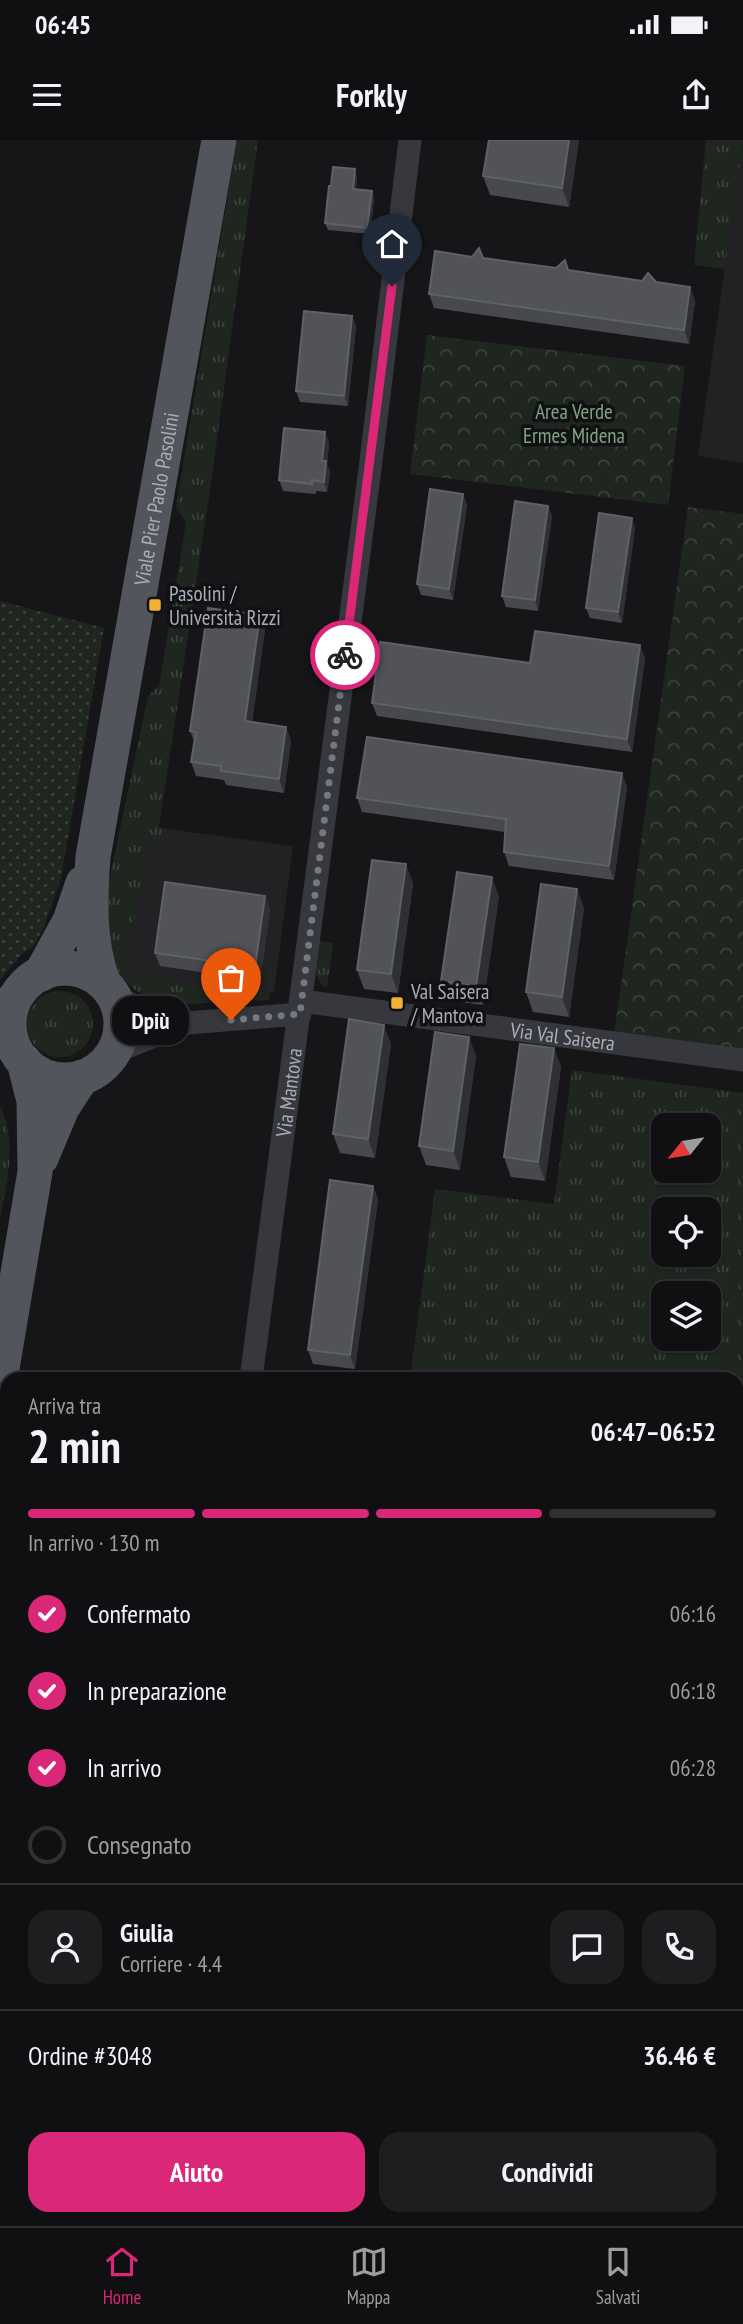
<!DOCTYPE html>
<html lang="it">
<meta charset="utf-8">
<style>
:root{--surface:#101012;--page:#1e1e20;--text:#f1f3f6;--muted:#9c9d9f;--line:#303032;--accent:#db2777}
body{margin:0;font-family:"PT Sans Narrow",sans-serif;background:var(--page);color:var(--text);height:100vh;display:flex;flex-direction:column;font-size:26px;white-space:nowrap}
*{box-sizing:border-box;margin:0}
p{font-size:23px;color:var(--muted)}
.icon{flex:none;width:38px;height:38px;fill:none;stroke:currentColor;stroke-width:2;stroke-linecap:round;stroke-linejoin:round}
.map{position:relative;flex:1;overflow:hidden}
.details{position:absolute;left:0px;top:1232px;width:744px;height:854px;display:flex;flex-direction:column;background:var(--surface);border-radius:21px 21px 0 0;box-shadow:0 2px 5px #0004,0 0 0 2px var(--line)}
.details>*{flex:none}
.needle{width:46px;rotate:240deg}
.controls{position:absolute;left:651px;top:973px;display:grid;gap:14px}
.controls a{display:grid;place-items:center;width:70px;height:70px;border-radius:14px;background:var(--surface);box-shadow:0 2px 5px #0004,0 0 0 2px var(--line);font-size:35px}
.pin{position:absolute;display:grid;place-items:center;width:60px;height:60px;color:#fff;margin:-72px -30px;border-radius:50% 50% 50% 0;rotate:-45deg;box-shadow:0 0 7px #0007}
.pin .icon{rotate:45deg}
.courier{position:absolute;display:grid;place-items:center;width:70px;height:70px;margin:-35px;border:5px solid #db2777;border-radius:50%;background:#fff;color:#222;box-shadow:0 2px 9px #0007}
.bubble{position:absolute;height:49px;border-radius:21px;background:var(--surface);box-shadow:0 2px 5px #0004,0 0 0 2px var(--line);font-size:23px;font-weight:700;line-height:49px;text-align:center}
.headline em{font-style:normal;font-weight:700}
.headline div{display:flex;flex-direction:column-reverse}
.headline{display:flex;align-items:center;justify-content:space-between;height:119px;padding:0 28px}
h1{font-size:46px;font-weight:700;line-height:52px}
.bar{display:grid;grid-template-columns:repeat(4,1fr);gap:10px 7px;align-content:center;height:84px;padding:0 28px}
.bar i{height:9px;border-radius:5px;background:var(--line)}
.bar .on{background:var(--accent)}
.bar p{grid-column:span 4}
.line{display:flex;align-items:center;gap:18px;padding:0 28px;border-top:2px solid var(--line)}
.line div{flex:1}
.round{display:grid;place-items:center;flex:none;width:74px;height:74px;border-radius:21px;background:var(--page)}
ol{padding:0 28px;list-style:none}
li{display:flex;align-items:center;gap:21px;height:77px}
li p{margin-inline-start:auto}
li .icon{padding:7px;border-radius:50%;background:var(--accent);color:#fff;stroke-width:4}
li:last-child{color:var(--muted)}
li i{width:38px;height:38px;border:4px solid var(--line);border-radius:50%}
.primary-button{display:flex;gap:14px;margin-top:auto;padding:14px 28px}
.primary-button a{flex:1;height:80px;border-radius:21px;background:var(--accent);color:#fff;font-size:28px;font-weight:700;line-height:80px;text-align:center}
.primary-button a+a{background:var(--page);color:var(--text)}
.status{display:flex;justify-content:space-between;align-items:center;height:49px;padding:0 35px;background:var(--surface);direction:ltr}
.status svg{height:19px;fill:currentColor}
header{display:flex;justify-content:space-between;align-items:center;height:91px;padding:0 28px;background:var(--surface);font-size:32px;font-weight:700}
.menu{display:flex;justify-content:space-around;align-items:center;height:98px;border-top:2px solid var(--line);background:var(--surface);font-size:19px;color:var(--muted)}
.menu a{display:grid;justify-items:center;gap:4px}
.menu .on{color:var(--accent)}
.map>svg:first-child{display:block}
</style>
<div class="status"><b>06:45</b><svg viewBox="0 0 49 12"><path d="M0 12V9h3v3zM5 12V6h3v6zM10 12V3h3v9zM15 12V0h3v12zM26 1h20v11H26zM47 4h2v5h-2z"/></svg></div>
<header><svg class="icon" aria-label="menu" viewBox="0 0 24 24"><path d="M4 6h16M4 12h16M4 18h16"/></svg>Forkly<svg class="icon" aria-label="share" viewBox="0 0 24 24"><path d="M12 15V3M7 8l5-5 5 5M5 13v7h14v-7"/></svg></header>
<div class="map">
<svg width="743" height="2086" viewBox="0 0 743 2086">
<defs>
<pattern id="grass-tufts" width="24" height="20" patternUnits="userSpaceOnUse" patternTransform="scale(1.75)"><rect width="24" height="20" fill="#1e261f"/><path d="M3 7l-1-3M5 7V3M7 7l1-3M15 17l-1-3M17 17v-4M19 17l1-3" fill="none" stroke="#3c433d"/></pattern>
<pattern id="park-crowns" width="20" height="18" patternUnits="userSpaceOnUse" patternTransform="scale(1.75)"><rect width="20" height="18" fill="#1e261f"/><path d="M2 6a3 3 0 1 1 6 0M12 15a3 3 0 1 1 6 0" fill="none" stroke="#3c433d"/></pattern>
<pattern id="garden-dots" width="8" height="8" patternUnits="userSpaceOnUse" patternTransform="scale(1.75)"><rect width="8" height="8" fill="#1e261f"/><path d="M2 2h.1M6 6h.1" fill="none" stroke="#3c433d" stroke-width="1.8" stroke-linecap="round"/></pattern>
</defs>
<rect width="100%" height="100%" fill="#161618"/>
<g fill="#222225">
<path d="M743,0V323L698,316Z"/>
<path d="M167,689L293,706L274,853L123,833L149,699L164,701Z"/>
</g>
<g fill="url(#grass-tufts)" fill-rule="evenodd">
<path d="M237,0H258L209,357L159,687L167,689L164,702L149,699L124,833L270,853L269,860L185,864L152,858L135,850L120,836L112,822L102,775L148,556L159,546L186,383L176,367Z"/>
<path d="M706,0H743L725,129L694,125Z"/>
<path d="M319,801L333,803L327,848L320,843L315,832Z"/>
<circle cx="60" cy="884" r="33"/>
<path d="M572,930L743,953V1270L739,1299H737V1239H410L435,1049L554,1064ZM663,985H709V1031H663ZM663,1069H709V1115H663ZM663,1153H709V1199H663Z"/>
<path d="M0,965C18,1005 7,1039 0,1080Z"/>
</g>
<g fill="url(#park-crowns)">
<path d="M427,195L685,226L668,365L410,334Z"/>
<path d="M688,367L743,374V920L613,902Z"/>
</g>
<path fill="url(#garden-dots)" d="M0,461L104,488L61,738L44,787L34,806L22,814L0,840Z"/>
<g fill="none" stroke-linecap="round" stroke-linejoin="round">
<path stroke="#2c353c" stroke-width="6" d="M84,2079L92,2086"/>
<g stroke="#37383d" stroke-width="23">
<path d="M116,859L187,883"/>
<path id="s1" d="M301,861L743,920"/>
<path d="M114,912L187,883L300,874"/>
<path id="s2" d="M251,1239L370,329L410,0"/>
<path d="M737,1585L743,1532"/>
<path d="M737,1718L743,1715"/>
<path d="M396,2086L403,2079"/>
</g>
<g stroke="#37383d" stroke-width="28">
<path d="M0,864L18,853"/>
<path d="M0,889L11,897"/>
<path d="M737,1864L743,1862"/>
<path d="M151,2086L157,2079"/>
</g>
<g stroke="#53555c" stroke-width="35">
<circle cx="65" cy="884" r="56"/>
<path d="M41,834L70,781L83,743"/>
<path id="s3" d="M103,842C88,801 90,759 93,717L219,0"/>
<path d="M41,1018L62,968L82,937"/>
<path d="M0,1240L35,1032L34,961L24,921"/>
</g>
</g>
<g fill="#47494d">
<path d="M579,0L569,67L490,55L483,36Z"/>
<path d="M357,36L356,49L374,58L370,94L328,90L325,83L331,46Z"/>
<path d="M483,118L690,147L695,161L689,204L434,168L429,154Z"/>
<path d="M352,176L356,186L348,266L300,262L296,251Z"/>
<path d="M325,292L329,303L327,324L330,332L327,352L316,351V354L283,351L279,340Z"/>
<path d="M463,354L467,365L453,460L421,455L417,444Z"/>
<path d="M548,366L552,376L538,471L506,467L502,456Z"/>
<path d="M635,388L622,483L590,478L586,468Z"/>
<path d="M260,475L265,489L252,582L286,587L291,601L284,653L226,645L224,640L196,636L191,622L194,601L190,591Z"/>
<path d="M645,518L632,612L377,576L372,563L530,523Z"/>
<path d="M627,647L614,740L509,726L504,712L505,692L362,672L357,658Z"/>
<path d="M413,743L398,853L364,849L357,830Z"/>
<path d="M265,756L270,770L260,841L160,826L155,813Z"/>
<path d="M499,756L483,865L448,860L441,841Z"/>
<path d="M584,768L569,877L533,872L526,852Z"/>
<path d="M391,904L375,1018L340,1013L333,994Z"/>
<path d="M554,908L561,927L545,1041L511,1037L504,1017Z"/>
<path d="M476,916L460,1030L426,1025L419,1006Z"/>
<path d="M373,1046L378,1060L355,1229L313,1224L308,1210Z"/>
<path d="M743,1802V1836L737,1833V1806Z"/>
<path d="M98,2079H118L112,2086H107Z"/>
<path d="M311,2079H373L366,2086H312Z"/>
<path d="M481,2079H553L559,2086H487Z"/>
<path d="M670,2079H702L709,2086H676L671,2082Z"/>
</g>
<g fill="#2f3033">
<path d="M569,0H579L569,67L562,48Z"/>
<path d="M355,29L357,36L355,56L353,49Z"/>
<path d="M372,51L374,58L370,94L367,88Z"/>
<path d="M690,147L695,161L689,204L684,190Z"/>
<path d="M352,176L356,186L348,266L344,256Z"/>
<path d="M325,292L329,303L327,324L330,332L327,352L324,342L322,321Z"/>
<path d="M463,354L467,365L453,460L449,449Z"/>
<path d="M548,366L552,376L538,471L535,460Z"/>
<path d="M632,378L635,388L622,483L618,472Z"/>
<path d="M260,475L265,489L250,595L245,581Z"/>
<path d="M640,505L645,518L632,612L627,599Z"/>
<path d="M286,587L291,601L284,653L279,639Z"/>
<path d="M622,633L627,647L614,740L609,726Z"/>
<path d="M406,724L413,743L398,853L391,834Z"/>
<path d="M492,737L499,756L483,865L476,846Z"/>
<path d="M577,749L584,768L569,877L562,857Z"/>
<path d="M265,756L270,770L260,841L255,827Z"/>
<path d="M384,885L391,904L375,1018L368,999Z"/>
<path d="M469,897L476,916L460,1030L453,1011Z"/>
<path d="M554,908L561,927L545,1041L538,1022Z"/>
<path d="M373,1046L378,1060L355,1229L350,1215Z"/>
<path d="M743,2026V2034L737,2040L739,2043L737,2046V2032Z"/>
<path d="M107,2079H118L112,2086H109Z"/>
<path d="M228,2079H235L232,2086H225Z"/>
<path d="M348,2079H353L356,2086H341Z"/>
<path d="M359,2079H373L366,2086H359L357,2081Z"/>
<path d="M443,2079L451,2080L445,2086H437Z"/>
</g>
<g fill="#525359" stroke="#5f6168" stroke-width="2">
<path d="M489,0H569L562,48L483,36Z"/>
<path d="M333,27L355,29L353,49L372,51L367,88L325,83L329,46H331Z"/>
<path d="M479,108L483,118L556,128L565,120L568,130L642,141L648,133L656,142L690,147L684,190L429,154L435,111L472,117Z"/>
<path d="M304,171L352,176L344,256L296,251Z"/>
<path d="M284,288L325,292L322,321H326L324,342L312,340V344L279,340Z"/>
<path d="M430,349L463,354L449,449L417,444Z"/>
<path d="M515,361L548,366L535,460L502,456Z"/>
<path d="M599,373L632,378L618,472L586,468Z"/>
<path d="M208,468L260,475L245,581L286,587L279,639L221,631V626L191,622L196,592L190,591Z"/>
<path d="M535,491L640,505L627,599L372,563L380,502L530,523Z"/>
<path d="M367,597L622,633L609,726L504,712L506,679L357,658Z"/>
<path d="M372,720L406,724L391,834L357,830Z"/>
<path d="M457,732L492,737L476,846L441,841Z"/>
<path d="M165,742L265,756L255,827L155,813Z"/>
<path d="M541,744L577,749L562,857L526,852Z"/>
<path d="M349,879L384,885L368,999L333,994Z"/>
<path d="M435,892L469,897L453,1011L419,1006Z"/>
<path d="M520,904L554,908L538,1022L504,1017Z"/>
<path d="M330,1040L373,1046L350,1215L308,1210Z"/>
<path d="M743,1802V1826L740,1828L737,1826V1806Z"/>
<path d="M739,2006L743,2010V2026L737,2032V2009Z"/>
<path d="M188,2079H228L225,2086L214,2081L212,2086H177L180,2080L186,2082Z"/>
<path d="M273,2079H289L301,2085L300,2086H270Z"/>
<path d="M311,2079H348L341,2086H317Z"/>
<path d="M411,2079H443L437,2086H406Z"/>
<path d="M488,2079H553L559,2086H494Z"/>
<path d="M672,2079H702L709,2086H681Z"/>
</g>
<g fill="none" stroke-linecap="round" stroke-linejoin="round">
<path stroke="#757880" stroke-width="7" stroke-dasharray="0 12.6" d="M231,880L300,874L345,515"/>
<path stroke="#db2777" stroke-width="9" d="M345,515L392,146"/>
</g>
<g fill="#f2b134" stroke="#111113" stroke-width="2.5">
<rect x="148" y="458" width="14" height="14" rx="3.5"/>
<rect x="390" y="856" width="14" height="14" rx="3.5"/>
</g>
<g text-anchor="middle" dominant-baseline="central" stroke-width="7" stroke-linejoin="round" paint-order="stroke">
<g font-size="21" fill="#7fa381" stroke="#111113">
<text x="574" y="271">Area Verde<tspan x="574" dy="24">Ermes Midena</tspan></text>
</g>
<g font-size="21" fill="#a8adb8" stroke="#111113">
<text stroke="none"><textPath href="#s3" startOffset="490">Viale Pier Paolo Pasolini</textPath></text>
<text stroke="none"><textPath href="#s1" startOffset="264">Via Val Saisera</textPath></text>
<text stroke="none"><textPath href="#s2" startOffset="289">Via Mantova</textPath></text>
</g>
<g font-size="21" fill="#a8adb8" stroke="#111113" text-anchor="start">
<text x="169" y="453">Pasolini /<tspan x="169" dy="24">Università Rizzi</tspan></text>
<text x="411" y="851">Val Saisera<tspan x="411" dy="24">/ Mantova</tspan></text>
</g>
</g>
</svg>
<div class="controls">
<a><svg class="needle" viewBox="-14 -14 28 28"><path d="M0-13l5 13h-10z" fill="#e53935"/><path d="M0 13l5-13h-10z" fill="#9c9d9f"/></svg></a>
<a><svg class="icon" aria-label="locate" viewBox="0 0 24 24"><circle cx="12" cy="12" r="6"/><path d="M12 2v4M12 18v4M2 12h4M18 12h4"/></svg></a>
<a><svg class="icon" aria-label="layers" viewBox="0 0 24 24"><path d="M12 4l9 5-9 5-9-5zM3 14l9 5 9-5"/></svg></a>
</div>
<div class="pin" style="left:231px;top:880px;background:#ea580c"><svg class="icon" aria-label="bag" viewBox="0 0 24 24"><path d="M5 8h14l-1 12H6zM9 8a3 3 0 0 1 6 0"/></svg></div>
<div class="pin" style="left:392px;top:146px;background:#1f2937"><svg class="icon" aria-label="home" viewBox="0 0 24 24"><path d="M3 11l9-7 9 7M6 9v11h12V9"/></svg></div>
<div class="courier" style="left:345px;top:515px"><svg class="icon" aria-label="bike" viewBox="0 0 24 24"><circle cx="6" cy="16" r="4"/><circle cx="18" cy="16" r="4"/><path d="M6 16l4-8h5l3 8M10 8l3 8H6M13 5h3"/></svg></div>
<div class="bubble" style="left:112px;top:856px;width:77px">Dpiù</div>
<section class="details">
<div class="headline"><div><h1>2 min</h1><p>Arriva tra</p></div><em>06:47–06:52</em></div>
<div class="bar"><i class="on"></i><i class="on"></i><i class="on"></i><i></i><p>In arrivo · 130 m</p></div>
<ol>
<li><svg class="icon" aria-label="check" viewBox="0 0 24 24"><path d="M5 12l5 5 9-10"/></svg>Confermato<p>06:16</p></li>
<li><svg class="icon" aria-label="check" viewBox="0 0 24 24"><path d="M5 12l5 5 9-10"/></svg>In preparazione<p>06:18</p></li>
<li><svg class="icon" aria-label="check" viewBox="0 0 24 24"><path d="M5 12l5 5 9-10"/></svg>In arrivo<p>06:28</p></li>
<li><i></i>Consegnato</li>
</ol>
<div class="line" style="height:126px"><a class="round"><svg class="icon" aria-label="person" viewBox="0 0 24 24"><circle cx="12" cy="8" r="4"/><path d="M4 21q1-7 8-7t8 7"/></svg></a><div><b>Giulia</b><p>Corriere · 4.4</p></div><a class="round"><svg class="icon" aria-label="chat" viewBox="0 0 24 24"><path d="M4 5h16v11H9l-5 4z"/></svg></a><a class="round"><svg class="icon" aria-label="phone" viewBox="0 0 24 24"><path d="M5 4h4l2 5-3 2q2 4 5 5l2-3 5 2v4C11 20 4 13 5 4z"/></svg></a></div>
<div class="line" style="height:91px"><div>Ordine #3048</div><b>36.46 €</b></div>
<div class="primary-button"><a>Aiuto</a><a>Condividi</a></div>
</section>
</div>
<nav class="menu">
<a class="on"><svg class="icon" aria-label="home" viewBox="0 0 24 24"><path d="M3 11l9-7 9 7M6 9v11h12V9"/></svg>Home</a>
<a><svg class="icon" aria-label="map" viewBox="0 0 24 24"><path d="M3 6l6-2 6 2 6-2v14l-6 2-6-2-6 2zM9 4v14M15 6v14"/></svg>Mappa</a>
<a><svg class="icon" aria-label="saved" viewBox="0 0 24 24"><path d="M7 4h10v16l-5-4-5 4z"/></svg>Salvati</a>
</nav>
